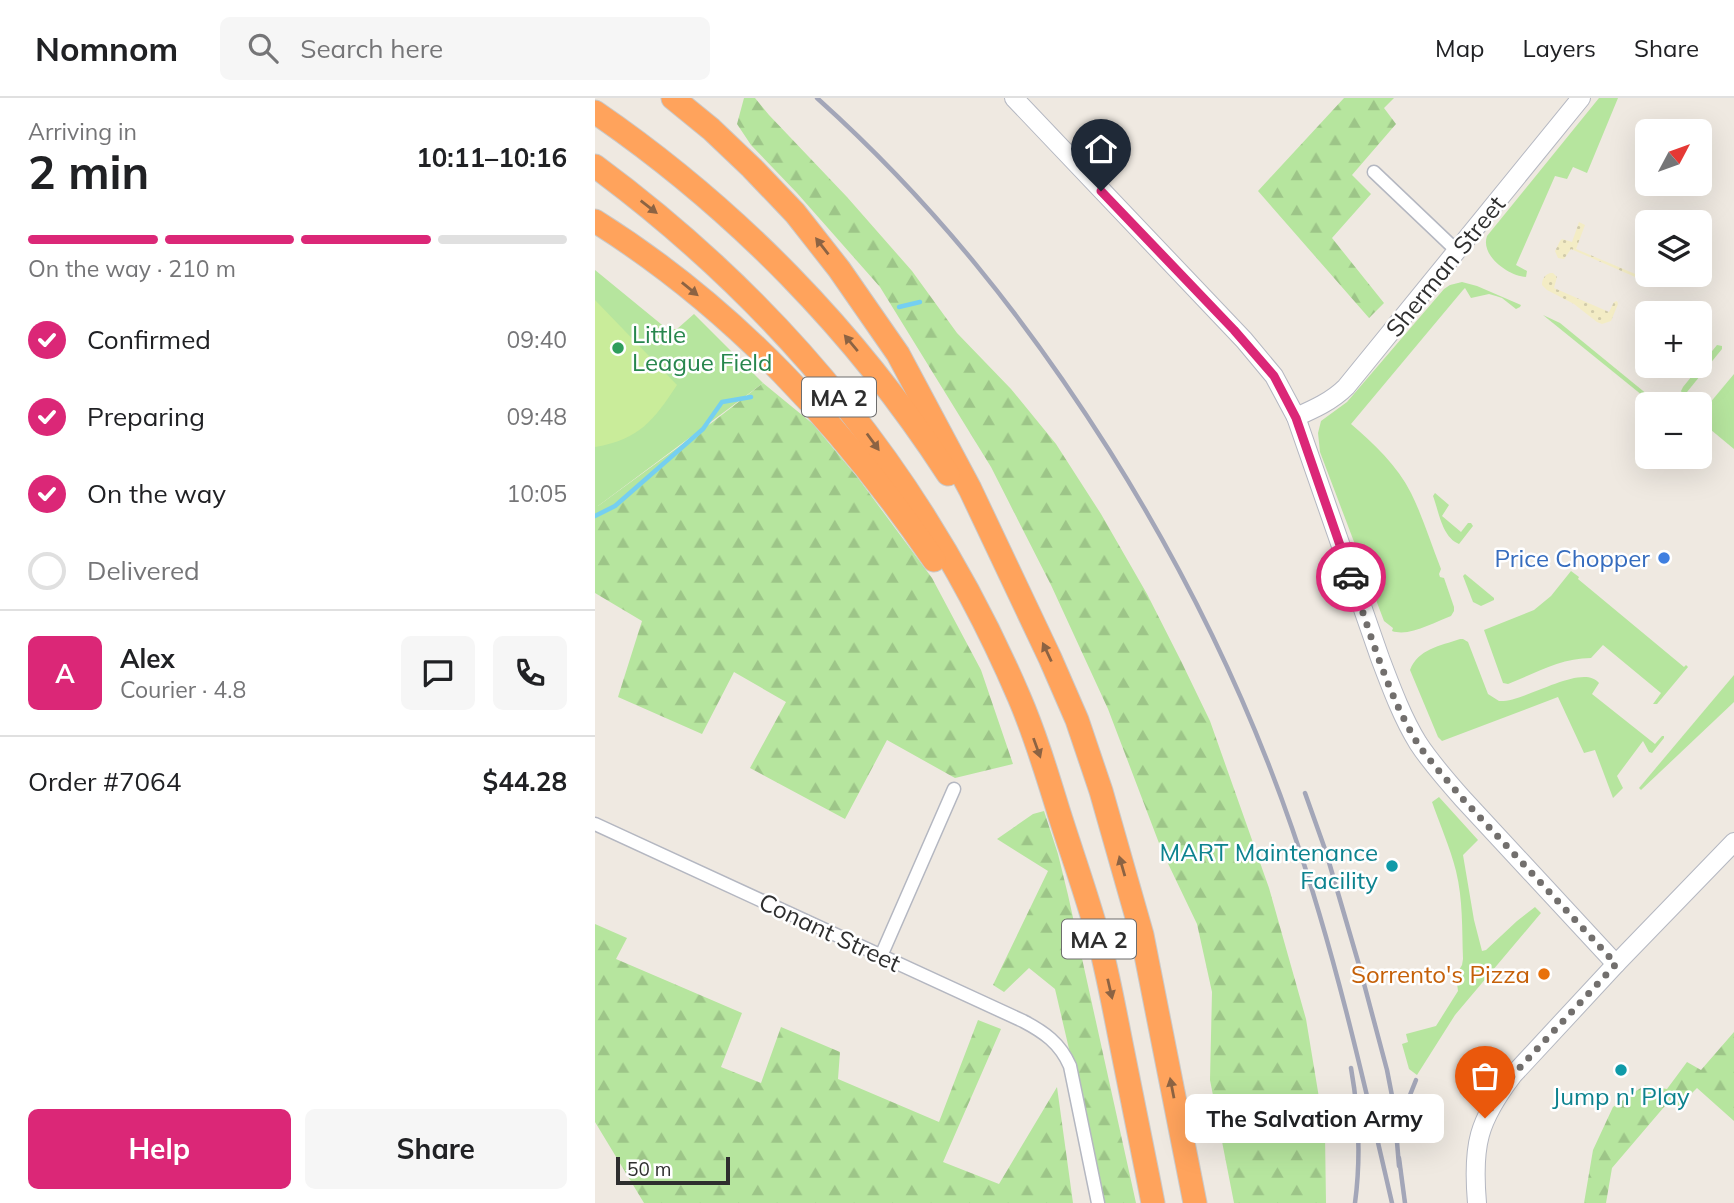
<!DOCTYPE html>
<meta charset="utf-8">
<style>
:root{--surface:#fff;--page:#f6f6f6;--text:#202124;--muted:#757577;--line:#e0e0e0;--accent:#db2777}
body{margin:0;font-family:Mulish,sans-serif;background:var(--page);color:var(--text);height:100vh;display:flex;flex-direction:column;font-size:26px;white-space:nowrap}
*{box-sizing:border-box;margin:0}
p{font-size:23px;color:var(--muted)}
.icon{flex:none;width:38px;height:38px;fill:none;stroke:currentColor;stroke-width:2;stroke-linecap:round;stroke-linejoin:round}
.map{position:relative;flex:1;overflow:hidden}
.sheet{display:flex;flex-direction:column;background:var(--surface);width:595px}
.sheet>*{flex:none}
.needle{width:46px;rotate:49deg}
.tools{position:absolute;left:1040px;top:21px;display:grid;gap:14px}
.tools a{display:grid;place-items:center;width:77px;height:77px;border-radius:10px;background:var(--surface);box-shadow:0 7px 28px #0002;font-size:35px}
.scale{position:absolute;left:21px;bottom:18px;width:114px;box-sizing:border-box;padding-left:7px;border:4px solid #2e2e2e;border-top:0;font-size:19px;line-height:24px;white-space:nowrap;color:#2e2e2e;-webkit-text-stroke:5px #fff;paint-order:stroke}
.pin{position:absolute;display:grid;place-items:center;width:60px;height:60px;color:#fff;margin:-72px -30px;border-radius:50% 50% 50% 0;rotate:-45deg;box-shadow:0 0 7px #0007}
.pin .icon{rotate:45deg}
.courier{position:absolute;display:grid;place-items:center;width:70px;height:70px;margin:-35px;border:5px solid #db2777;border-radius:50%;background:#fff;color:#222;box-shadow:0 2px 9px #0007}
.bubble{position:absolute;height:49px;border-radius:10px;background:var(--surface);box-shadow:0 7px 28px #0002;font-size:23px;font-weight:700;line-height:49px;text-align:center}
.head em{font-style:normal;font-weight:700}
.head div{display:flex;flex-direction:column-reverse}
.head{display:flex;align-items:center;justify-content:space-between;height:119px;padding:0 28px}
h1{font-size:46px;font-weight:700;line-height:52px}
.bar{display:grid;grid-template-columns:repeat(4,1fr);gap:10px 7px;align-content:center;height:84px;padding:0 28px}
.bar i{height:9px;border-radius:5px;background:var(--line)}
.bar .on{background:var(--accent)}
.bar p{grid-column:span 4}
.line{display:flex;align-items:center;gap:18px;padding:0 28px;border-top:2px solid var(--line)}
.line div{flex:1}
.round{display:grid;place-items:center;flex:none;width:74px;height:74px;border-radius:10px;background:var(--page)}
ol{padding:0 28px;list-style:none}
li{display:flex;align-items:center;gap:21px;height:77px}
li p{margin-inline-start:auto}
li .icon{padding:7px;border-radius:50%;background:var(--accent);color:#fff;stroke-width:4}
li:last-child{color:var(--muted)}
li i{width:38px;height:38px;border:4px solid var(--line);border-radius:50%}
.action{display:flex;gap:14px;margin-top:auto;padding:14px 28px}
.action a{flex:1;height:80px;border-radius:10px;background:var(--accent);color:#fff;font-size:28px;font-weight:700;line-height:80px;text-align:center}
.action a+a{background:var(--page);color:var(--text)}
header{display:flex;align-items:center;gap:42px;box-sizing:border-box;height:98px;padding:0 35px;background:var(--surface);border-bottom:2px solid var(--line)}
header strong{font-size:33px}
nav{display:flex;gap:38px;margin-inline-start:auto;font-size:24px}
.search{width:490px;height:63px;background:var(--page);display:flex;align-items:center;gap:18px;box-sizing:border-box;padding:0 24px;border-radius:10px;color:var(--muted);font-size:26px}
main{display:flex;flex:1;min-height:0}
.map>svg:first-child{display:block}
</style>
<header>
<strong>Nomnom</strong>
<div class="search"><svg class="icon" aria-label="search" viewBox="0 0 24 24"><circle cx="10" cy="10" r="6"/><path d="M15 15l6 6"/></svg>Search here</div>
<nav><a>Map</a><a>Layers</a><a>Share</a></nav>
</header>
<main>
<section class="sheet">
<div class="head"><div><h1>2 min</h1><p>Arriving in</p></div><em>10:11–10:16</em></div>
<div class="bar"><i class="on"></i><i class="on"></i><i class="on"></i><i></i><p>On the way · 210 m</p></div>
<ol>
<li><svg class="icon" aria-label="check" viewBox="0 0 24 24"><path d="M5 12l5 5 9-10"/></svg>Confirmed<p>09:40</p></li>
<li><svg class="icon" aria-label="check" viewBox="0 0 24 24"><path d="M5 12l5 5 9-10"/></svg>Preparing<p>09:48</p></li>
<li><svg class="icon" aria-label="check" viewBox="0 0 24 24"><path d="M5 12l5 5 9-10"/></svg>On the way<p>10:05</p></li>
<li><i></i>Delivered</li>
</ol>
<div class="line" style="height:126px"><b class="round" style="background:var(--accent);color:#fff">A</b><div><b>Alex</b><p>Courier · 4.8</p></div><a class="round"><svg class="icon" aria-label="chat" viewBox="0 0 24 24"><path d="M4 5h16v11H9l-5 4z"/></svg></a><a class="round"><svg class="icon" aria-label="phone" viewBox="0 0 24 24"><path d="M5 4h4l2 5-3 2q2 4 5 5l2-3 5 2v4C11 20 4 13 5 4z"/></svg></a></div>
<div class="line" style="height:91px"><div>Order #7064</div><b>$44.28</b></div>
<div class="action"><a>Help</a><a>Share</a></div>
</section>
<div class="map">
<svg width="1139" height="1105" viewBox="0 0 1139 1105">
<defs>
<pattern id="forest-firs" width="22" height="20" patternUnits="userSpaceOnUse" patternTransform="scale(1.75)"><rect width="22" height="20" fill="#b6e59e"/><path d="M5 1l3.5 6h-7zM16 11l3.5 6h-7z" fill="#9dc588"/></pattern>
<pattern id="sand-dots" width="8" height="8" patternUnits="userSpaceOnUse" patternTransform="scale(1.75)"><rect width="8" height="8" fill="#f3ecc5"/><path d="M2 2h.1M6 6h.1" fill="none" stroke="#d1cbaa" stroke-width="1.8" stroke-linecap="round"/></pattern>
</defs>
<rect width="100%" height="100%" fill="#efe9e1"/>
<g fill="#b6e59e">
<path d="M1004,0H1023L992,75L978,69L972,81L960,78L921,167L932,173L931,179C914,178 885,158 892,138Z"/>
<path d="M0,172L72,231H82L99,216L168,285L3,408H0Z"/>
<path d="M867,184L882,188L926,207L925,209L921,211L907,200L901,198L894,196L876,200L870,190L868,192L756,326C779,346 802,367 816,395C828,419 836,446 846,471L844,476L845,479L849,480L859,509V513L856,518C839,524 815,539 797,533L798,530L789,523L725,354L723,335L726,323L752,304L849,191L855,187Z"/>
<path d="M948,217L965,225L1064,306H1058Z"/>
<path d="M1122,247L1127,248V251L1092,294L1087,295L1086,293L1088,289Z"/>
<path d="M1139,276V351L1104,322V318Z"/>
<path d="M840,395L854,407L847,418L866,434L873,425H876L878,428L864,446C847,439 844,414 838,398Z"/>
<path d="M976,473L984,479L983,481L1089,569L1091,567L1093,569L1062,606H1058L1066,595L1008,547L996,560C966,560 941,575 913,586L908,585L889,532L939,512L956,498Z"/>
<path d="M870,476L899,500V502L886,508L878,504L868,478Z"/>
<path d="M865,541H868L873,544L893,596L904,603C929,605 987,564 1004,585L997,596L1060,646L1067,638H1069V640L1057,655L1054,654L1048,643L1022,678L1028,690L1018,700L1000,652L989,655L963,599L847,643L843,639L815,572C823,551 845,548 865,541Z"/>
<path d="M1139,577V604L1046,692L1044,690Z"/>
<path d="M844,699L883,742L868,757L879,822L887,853L891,852L922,823L940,809L946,815L860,917L822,977L814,971L807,946L813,944L811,936L841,928L863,893L861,877L867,867L868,861C867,832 868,801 861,773C855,749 845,727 837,704Z"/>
</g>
<g fill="url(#forest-firs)">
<path d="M149,0H160L174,17L252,99L317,173L362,235L416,291L461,346L506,416L552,496L586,563L615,623L674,790L711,921L730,1036L731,1105H639L615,982L617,894L602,826L567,753L513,611L456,487L396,369L285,189L202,95L156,47L142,26Z"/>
<path d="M749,0H799L789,10L801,26L757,77L776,96L737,140L789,205L774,220L663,93Z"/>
<path d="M168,285L218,326L263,380L337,480L386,572L418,666L360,680L292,642L250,721L155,670L191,604L139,574L107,636L23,599L47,523L0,495V408H3L119,323Z"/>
<path d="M449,713L463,756L473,797L541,1105H510L460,891L434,870L409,894L398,887L453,773L402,741L438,716Z"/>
<path d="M0,826L32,840L21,861L147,915L126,969L166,985L186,929L245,954L243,981L344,1024L383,922L406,931L348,1064L404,1086L462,989L478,1105H49L0,1024Z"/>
<path d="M1139,934V1023L1102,990L1083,1009L1075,1002L1017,1070L1011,1105H989L998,1052L1018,1009L1050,987L1072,991L1092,964L1106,972Z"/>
</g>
<g fill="url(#sand-dots)">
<path d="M984,124L990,127L981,151L1064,186L1063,189L976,151L969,161L963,160L960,153L965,143L967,141L977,144Z"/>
<path d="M955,175H958L962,179L959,190L1014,214L1019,204L1022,203L1023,206L1016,223L1007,226L1002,224L979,206L952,192L947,187C947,182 949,177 955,175Z"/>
</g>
<path fill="#c9ec9a" d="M0,202L82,287C58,323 45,341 0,349Z"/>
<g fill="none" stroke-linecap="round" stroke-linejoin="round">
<g stroke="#75cff0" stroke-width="4.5">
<path d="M304,209L325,204"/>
<path d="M0,418L20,408L108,331L127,304L156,299"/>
</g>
<g stroke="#b4b7c1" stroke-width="15">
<g id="street">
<path d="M779,74L862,153"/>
<path d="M0,726L428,923C449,934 465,945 475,968L503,1105"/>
<path d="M286,858L359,691"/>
</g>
</g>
<g stroke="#b4b7c1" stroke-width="20">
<g id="secondary">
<path d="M419,0L649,242L679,278L701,319L785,560C796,589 807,619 823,645C836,665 852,683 868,701L1021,866"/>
<path d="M701,319C719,311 737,303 751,289L986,0"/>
<path d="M882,1105C877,1047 883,1023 918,977L1021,866L1139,744"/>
</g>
</g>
<g stroke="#c9c9c9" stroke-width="25">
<g id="highway">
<path d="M78,0L116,31L157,70L200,115L244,171L303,256L375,391L455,560L482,622L506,693L547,837L600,1105"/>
<path d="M0,14C140,110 261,234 353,376"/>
<path d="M0,68C188,207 332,384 424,599C440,636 452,676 464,715C476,753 490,792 501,831C512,870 519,910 527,950C537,1001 548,1053 558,1105"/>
<path d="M0,123C139,210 247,328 339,462"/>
</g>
</g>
<use href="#street" stroke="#fff" stroke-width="12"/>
<use href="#secondary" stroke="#fff" stroke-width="18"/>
<use href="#highway" stroke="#ffa35c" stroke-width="23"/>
<g stroke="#a3a6b8" stroke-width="4.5">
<path d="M222,0C338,104 431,221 514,352C589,471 651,597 697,730C739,852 768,979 797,1105"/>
<path d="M710,695L731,754L764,867L792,972L799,1008L804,1068"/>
<path d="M756,970C764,1015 766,1060 760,1105"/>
<path d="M806,1032L811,1007L821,982"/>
<path d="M804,1060L810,1105"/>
</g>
</g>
<defs><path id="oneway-solid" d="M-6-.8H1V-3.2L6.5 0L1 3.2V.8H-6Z" transform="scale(1.75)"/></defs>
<g fill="#8c6343">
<use href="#oneway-solid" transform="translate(54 109) rotate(38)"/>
<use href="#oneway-solid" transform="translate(227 148) rotate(-128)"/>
<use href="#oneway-solid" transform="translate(95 191) rotate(39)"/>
<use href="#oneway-solid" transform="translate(256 245) rotate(-130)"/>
<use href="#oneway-solid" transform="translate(278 344) rotate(54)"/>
<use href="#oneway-solid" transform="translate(452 554) rotate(-115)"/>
<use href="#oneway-solid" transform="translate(442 650) rotate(70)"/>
<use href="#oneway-solid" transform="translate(527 768) rotate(-106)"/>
<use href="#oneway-solid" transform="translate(515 891) rotate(77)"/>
<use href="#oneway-solid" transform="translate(577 990) rotate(-101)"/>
</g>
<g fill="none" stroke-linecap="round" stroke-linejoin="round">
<path stroke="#726f6d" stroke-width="7" stroke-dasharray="0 12.6" d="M756,479C775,534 792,596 823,646C836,665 853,683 868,701L1021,866L918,977L899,1004L890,1020"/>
<path stroke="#db2777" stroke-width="9" d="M506,93L639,232L679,278L701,320L756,479"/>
</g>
<circle fill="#2e9e5b" stroke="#fff" stroke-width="2.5" cx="23" cy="250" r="7"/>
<circle fill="#3f7fe0" stroke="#fff" stroke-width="2.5" cx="1069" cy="460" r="7"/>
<g fill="#0f9aa8" stroke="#fff" stroke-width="2.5">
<circle cx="797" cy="768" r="7"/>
<circle cx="1026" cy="972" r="7"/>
</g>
<circle fill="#e8710a" stroke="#fff" stroke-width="2.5" cx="949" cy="876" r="7"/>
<g text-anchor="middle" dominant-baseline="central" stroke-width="5" stroke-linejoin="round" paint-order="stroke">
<g fill="#fff" stroke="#6d6d6d" stroke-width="2">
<rect x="207" y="279.5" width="74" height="39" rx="5"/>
<rect x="467" y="821.5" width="74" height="39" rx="5"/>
</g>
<g font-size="23" font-weight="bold" fill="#2e2e2e">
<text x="244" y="299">MA 2</text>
<text x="504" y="841">MA 2</text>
</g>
<g font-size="24" fill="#2e2e2e" stroke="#fff">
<text transform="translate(850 168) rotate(-51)">Sherman Street</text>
<text transform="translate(235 834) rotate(25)">Conant Street</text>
</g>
<g font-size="24" fill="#27864d" stroke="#fff" text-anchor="start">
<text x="37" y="236">Little<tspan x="37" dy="28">League Field</tspan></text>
</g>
<g font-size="24" fill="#366cbe" stroke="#fff" text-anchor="end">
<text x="1055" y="460">Price Chopper</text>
</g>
<g font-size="24" fill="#0d838f" stroke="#fff" text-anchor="end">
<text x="783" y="754">MART Maintenance<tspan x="783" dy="28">Facility</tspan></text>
<text x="1026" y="998" text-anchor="middle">Jump n' Play</text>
</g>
<g font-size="24" fill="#c56008" stroke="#fff" text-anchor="end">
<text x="935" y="876">Sorrento's Pizza</text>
</g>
</g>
</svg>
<div class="tools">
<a><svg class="needle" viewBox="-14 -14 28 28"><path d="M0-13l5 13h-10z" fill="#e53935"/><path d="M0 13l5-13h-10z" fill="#757577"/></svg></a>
<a><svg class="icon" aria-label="layers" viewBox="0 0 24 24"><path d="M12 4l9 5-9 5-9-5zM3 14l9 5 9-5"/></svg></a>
<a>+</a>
<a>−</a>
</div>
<div class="scale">50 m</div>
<div class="pin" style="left:890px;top:1020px;background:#ea580c"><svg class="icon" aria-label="bag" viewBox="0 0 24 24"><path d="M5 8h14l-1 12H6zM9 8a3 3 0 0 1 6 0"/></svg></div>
<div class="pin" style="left:506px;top:93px;background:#1f2937"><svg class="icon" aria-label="home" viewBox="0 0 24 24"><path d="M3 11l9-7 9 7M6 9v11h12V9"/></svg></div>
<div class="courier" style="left:756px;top:479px"><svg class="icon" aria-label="car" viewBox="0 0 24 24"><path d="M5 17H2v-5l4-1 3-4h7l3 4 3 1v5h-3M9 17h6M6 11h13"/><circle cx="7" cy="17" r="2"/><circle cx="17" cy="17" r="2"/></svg></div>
<div class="bubble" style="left:590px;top:996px;width:259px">The Salvation Army</div>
</div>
</main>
